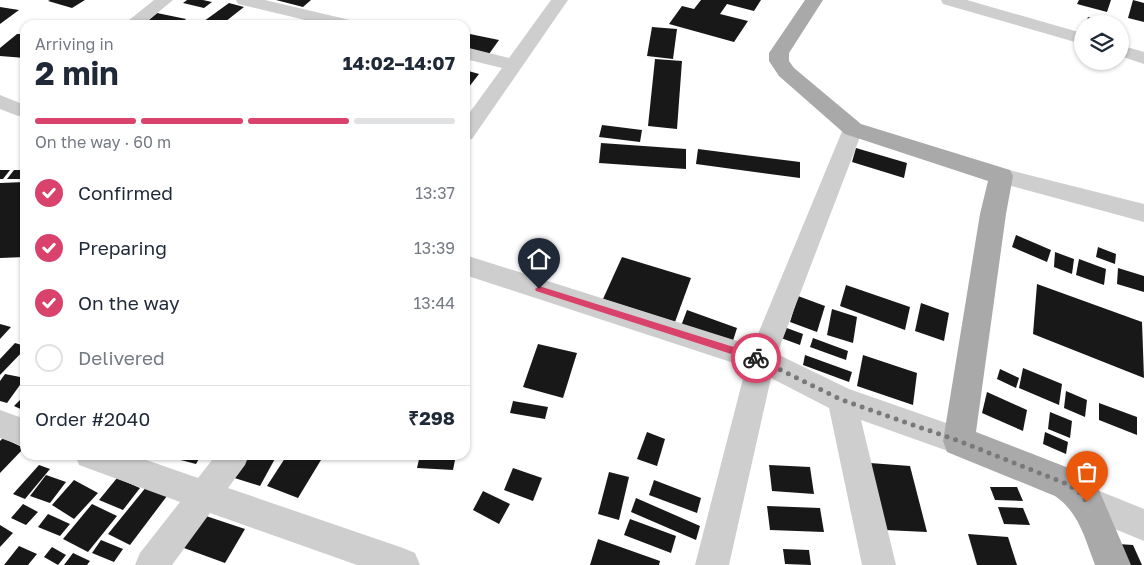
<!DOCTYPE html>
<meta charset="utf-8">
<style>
:root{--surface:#fff;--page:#f2f2f3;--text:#1f2937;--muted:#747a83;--line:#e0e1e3;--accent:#d9426a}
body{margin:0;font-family:"Golos Text",sans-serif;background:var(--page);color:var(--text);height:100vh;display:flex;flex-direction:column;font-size:19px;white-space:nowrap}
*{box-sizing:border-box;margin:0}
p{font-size:16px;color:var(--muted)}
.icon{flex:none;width:28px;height:28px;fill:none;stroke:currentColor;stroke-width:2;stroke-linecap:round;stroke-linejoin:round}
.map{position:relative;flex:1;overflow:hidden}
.details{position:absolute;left:20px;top:20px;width:450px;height:440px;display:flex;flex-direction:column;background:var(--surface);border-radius:15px;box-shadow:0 1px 4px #0004}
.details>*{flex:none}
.controls{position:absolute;left:1074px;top:15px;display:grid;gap:10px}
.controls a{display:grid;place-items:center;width:55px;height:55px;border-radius:50%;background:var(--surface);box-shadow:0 1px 4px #0004;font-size:25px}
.pin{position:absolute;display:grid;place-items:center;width:42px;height:42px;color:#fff;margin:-51px -21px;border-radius:50% 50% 50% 0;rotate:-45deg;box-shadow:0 0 5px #0007}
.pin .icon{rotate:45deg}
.courier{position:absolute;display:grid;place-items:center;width:50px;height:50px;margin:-25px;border:4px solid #d9426a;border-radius:50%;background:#fff;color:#222;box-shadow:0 1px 6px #0007}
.overview em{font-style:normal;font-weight:700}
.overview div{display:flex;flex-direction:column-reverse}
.overview{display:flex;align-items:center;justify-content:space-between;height:85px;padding:0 15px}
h1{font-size:32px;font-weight:700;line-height:38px}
.bar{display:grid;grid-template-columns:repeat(4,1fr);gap:8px 5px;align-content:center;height:60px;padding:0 15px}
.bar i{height:6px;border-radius:4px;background:var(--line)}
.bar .selected{background:var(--accent)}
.bar p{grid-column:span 4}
.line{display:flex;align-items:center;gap:12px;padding:0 15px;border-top:1px solid var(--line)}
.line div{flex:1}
ol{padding:0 15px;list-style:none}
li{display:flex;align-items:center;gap:15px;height:55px}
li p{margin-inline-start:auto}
li .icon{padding:5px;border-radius:50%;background:var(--accent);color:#fff;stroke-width:4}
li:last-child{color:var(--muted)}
li i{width:28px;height:28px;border:2px solid var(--line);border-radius:50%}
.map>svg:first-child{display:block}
</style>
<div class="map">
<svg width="1144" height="565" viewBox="0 0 1144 565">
<rect width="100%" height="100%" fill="#fff"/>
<g fill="#181818">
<path d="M50,0H85L72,8L48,1Z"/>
<path d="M187,0H203L212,2L204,8L183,3Z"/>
<path d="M276,0H311L303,7Z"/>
<path d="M701,0H761L754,11L727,4L720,14L748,21L734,42L669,24L682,6L694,9Z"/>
<path d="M1079,0H1111L1107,12L1077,4Z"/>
<path d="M1133,0L1144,3V22L1128,18Z"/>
<path d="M229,3L244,7L221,25L200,24Z"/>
<path d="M0,7L19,10L0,24Z"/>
<path d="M157,13L186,19L179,25H156L145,23Z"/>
<path d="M1088,17L1105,22V24H1086Z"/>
<path d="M652,27L677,29L673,59L647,56Z"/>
<path d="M465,33L499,40L489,54L465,48Z"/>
<path d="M17,34H25V58L0,56V48Z"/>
<path d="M655,59L682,61L677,129L648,126Z"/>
<path d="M465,70L479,74L465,92Z"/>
<path d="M602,125L642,130L640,142L599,137Z"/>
<path d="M601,143L686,149V169L599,163Z"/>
<path d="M856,148L907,163L904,178L852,162Z"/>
<path d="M698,149L800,162V178L696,164Z"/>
<path d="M0,170H10L3,179H0Z"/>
<path d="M14,170H25V174L21,179H7Z"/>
<path d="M25,182V257L0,258V183Z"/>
<path d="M1016,235L1051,250L1047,262L1012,247Z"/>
<path d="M1098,247L1116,254L1115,264L1096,257Z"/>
<path d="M1055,252L1074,259L1072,274L1054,267Z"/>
<path d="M622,257L691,278L675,322L603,299Z"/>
<path d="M1079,259L1106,269L1104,285L1076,275Z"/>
<path d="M1118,268L1144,276V292L1117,284Z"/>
<path d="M1037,284L1142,322L1144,378L1033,334Z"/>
<path d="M846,285L910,307L905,330L840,306Z"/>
<path d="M798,296L825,306L817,332L790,322Z"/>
<path d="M921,303L949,313L944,341L915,331Z"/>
<path d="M832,309L857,317L853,343L827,335Z"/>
<path d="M687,310L737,328L732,344L681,326Z"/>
<path d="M0,324L11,327L0,339Z"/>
<path d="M784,327L803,334L800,345L781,338Z"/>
<path d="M813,338L848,351L846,360L810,347Z"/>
<path d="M15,343L25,346V349L0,375V359Z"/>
<path d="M538,344L577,353L563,398L523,387Z"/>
<path d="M805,355L852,372L849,382L803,365Z"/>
<path d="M863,355L917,373L913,405L857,386Z"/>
<path d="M1023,368L1062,384L1059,405L1019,388Z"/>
<path d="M1000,369L1019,378L1016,388L997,379Z"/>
<path d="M5,374L25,378L7,403L0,401V381Z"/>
<path d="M1066,391L1087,400L1085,417L1064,408Z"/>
<path d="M987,392L1027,410L1023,431L982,413Z"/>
<path d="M25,395V411L14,406Z"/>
<path d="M513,401L548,407L545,419L510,413Z"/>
<path d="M1099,403L1137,417V435L1099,420Z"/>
<path d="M1050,412L1072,421L1070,438L1048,429Z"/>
<path d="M647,432L665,439L657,466L637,459Z"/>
<path d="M1045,432L1068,442L1066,454L1043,444Z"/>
<path d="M3,438L24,448L0,473V441Z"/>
<path d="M175,455H201L196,464L173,458Z"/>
<path d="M237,455H277L260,486L225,475Z"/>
<path d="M287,455H324L298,498L267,486Z"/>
<path d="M420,455H456L453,470L417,468Z"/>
<path d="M870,463L910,466L927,532L885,530Z"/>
<path d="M39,465L50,469L25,499L13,494Z"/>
<path d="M769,465L810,467L814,494L772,491Z"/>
<path d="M513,468L542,478L533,501L504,490Z"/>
<path d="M609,472L629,477L619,520L598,514Z"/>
<path d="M46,475L66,482L50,503L30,496Z"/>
<path d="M117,478L140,488L123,510L99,500Z"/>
<path d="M74,480L98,493L74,519L52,505Z"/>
<path d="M654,480L701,498L697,513L649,495Z"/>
<path d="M147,486L167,496L130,545L108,534Z"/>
<path d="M990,487H1017L1023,501L995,500Z"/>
<path d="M483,491L510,504L499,524L473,510Z"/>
<path d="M636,498L700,526L696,540L631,512Z"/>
<path d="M23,504L38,512L26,525L11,518Z"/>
<path d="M92,504L117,516L88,552L63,539Z"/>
<path d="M767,506L820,508L824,532L770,530Z"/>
<path d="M998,507L1023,508L1030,525L1004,524Z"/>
<path d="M194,512L245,529L225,563L173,544Z"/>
<path d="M48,514L70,524L60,536L38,527Z"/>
<path d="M630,519L676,536L671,553L624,535Z"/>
<path d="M0,525L13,533L0,547Z"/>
<path d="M968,534L1008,537L1017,565H977Z"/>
<path d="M598,539L660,561L659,565H590Z"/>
<path d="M101,540L123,549L114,562L92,553Z"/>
<path d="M1118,544L1133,545L1142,565H1127Z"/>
<path d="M19,546L37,554L28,565H4Z"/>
<path d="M52,547L66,555L58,565L44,557Z"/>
<path d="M783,549L809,550L811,565L785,564Z"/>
<path d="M73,553L90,561L87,565H64Z"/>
</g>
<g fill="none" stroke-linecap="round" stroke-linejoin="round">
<g fill="#cecece" fill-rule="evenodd">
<path d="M154,0H173L143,25H123Z"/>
<path d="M236,0H265L354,21L357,25H326L238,4Z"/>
<path d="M551,0H568L472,139L465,141V119L502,68L465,59V47L509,58Z"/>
<path d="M941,0H967L1082,33V44L943,4Z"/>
<path d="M1120,45L1144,52V64L1120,56Z"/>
<path d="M0,95L25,105V115L18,116L0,109Z"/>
<path d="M853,122L860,124L863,129L777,354L849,389L969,431L974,441L969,451L959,455L861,420L896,565H862L829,408L771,378L729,565H695L746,367L465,275V255L753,346L843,129L846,124Z"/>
<path d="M1001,168L1144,204V222L993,181L990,176L993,171Z"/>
<path d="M0,410L25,419V447L0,438Z"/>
<path d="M75,455H132L198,478L216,455H249L245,465L228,488L403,548L415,553L420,565H357L210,513L172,565H135L140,553L180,502L79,465Z"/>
<path d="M1087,486L1144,509V541L1076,513L1071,502L1076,491Z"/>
</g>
<path fill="#a9a9a9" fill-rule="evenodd" d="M805,0H823L789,53V61L794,68L861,124L1010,170L1013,176L1006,214L976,432L1079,472L1091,480L1099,490L1131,565H1095C1085,539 1079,512 1055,496L947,452L943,441L980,214L988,181L845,134L779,76L769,61V53Z"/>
</g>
<path fill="#d9426a" d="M539,286L756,354L761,358L756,362L536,291L535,289Z"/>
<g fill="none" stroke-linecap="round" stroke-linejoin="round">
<path stroke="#797979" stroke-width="5" stroke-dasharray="0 9" d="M756,358L842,400L959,441L1067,484L1079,492L1087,502"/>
</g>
</svg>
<div class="controls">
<a><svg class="icon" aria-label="layers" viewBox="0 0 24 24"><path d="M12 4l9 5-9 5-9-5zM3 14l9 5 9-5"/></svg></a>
</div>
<div class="pin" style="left:1087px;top:502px;background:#ea580c"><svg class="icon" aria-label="bag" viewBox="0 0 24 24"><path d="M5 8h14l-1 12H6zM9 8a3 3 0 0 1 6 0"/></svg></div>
<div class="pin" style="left:539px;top:289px;background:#1f2937"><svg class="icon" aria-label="home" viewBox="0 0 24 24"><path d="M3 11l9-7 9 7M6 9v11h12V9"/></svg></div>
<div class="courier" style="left:756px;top:358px"><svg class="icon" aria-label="bike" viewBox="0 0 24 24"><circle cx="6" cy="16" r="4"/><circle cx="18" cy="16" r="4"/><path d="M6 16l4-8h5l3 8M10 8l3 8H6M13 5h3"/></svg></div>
<section class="details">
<div class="overview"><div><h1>2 min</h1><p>Arriving in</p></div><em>14:02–14:07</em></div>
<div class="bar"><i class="selected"></i><i class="selected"></i><i class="selected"></i><i></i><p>On the way · 60 m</p></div>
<ol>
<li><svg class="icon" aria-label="check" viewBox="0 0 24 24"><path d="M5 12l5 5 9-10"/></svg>Confirmed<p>13:37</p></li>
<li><svg class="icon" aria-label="check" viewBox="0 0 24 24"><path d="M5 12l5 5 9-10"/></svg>Preparing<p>13:39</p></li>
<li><svg class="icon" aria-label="check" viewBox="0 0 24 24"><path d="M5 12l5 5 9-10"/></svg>On the way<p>13:44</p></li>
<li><i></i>Delivered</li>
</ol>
<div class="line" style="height:65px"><div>Order #2040</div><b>₹298</b></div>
</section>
</div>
